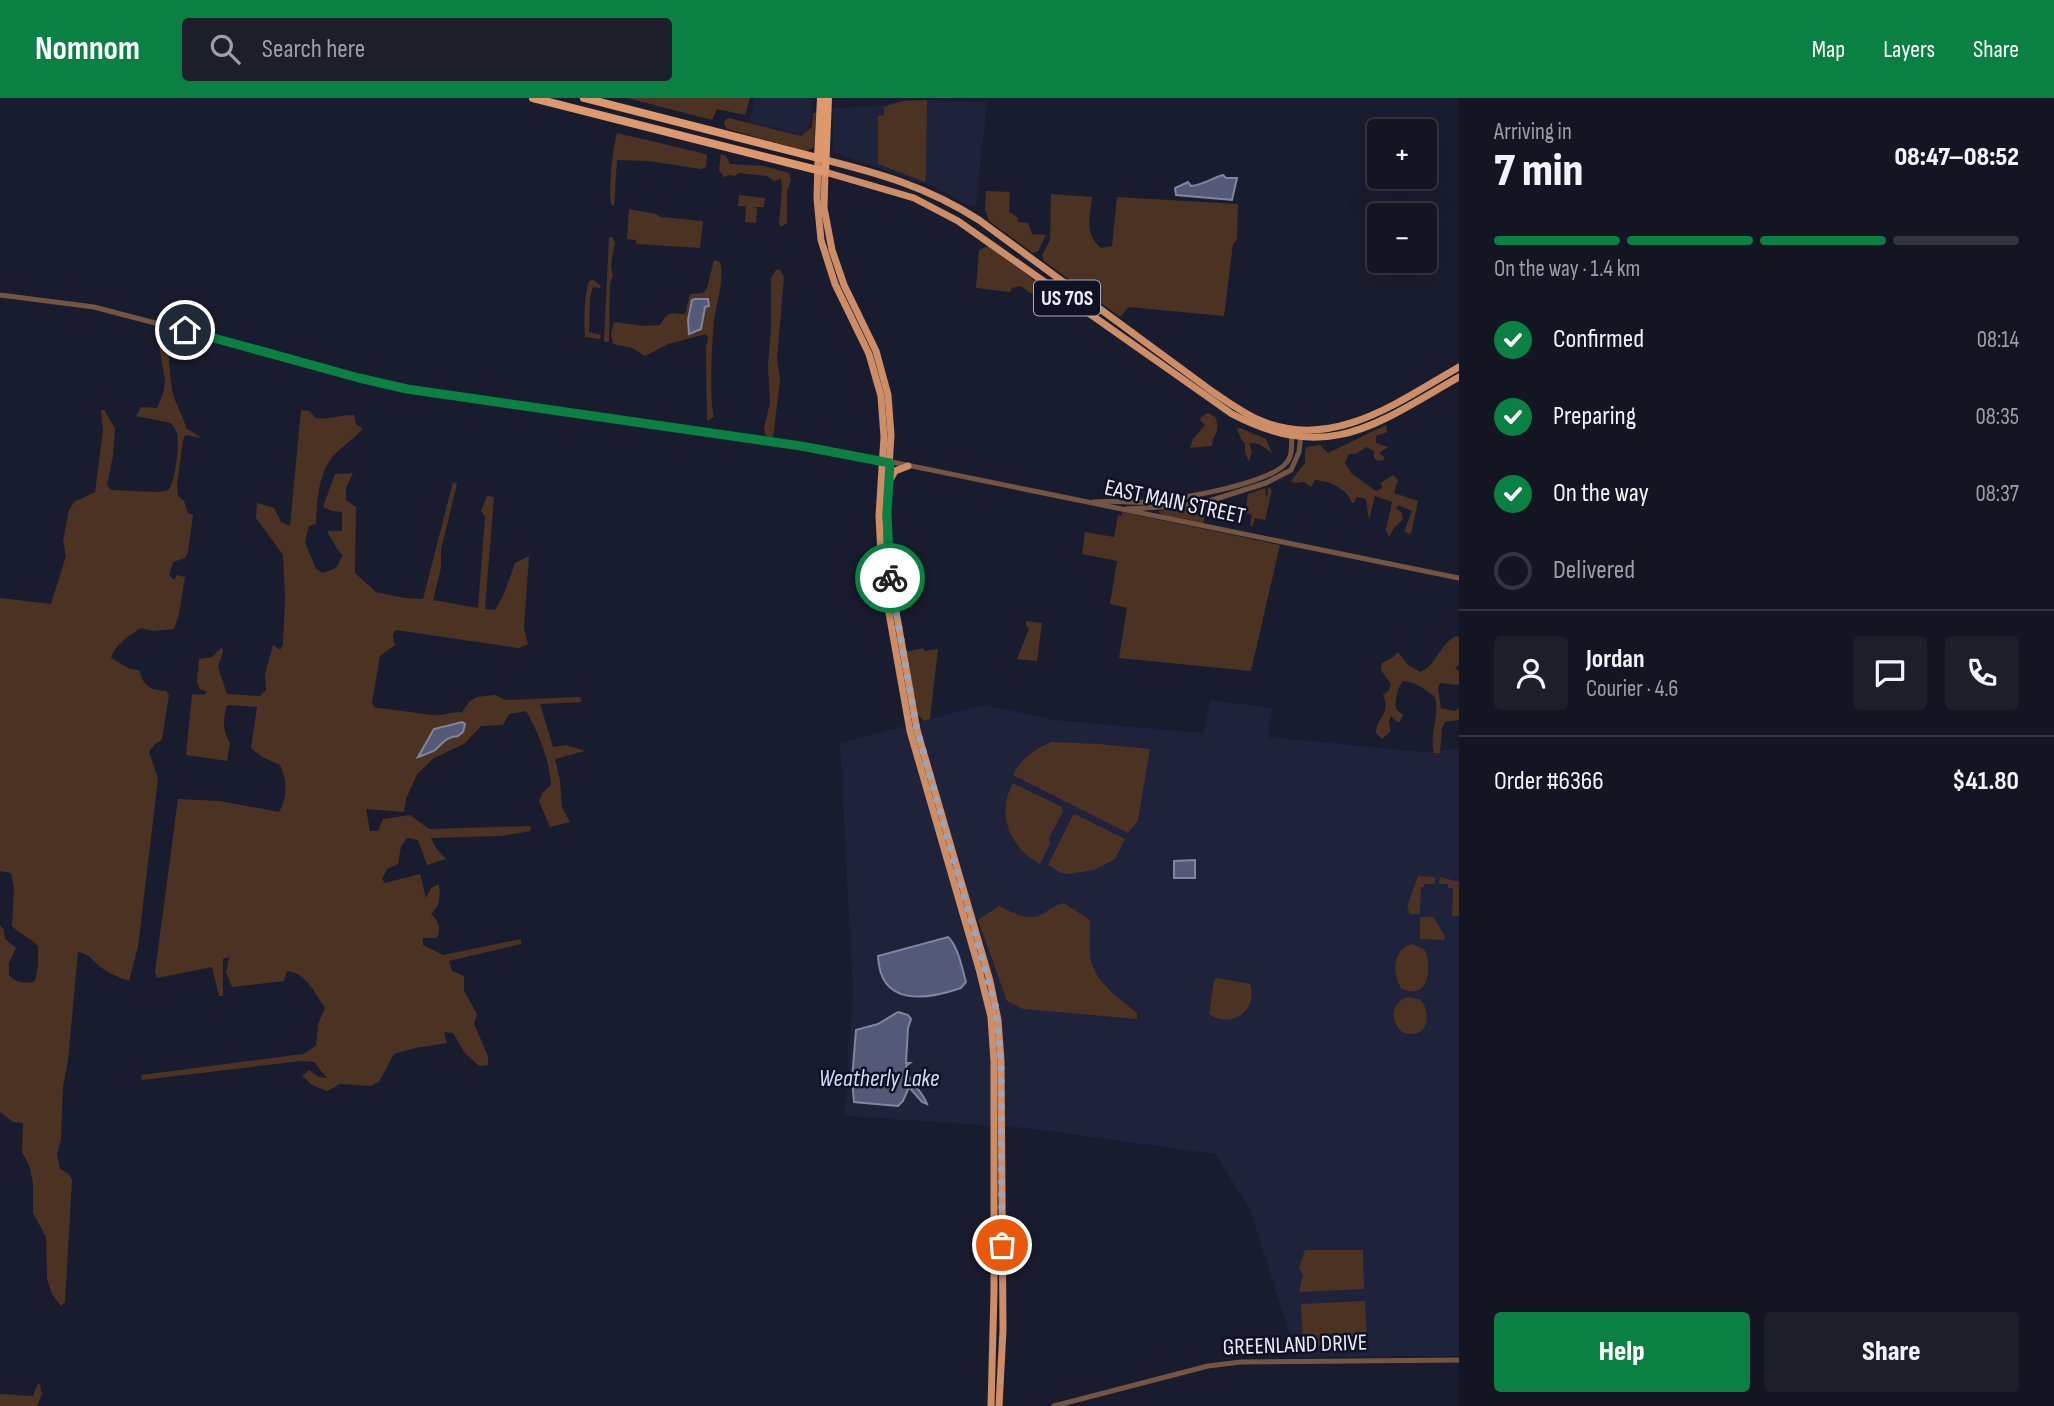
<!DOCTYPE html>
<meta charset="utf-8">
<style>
:root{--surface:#131522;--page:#1c1e2a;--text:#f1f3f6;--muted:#9d9fa5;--line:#323440;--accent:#0b8043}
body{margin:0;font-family:"Sofia Sans Condensed",sans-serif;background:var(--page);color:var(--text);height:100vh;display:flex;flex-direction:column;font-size:26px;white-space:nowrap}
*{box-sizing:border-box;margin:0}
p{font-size:23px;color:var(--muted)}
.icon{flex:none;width:38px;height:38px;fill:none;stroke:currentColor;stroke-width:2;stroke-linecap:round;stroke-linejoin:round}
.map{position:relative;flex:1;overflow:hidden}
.panel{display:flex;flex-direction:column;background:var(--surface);width:595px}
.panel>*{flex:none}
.controls{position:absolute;left:1367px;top:21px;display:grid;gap:14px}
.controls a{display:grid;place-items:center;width:70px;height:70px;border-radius:7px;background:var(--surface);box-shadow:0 7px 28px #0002,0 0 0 2px var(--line);font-size:35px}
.pin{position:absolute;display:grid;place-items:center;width:60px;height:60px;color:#fff;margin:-30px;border:4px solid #fff;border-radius:50%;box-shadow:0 2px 7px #0007}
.courier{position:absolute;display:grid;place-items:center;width:70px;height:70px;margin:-35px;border:5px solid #0b8043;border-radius:50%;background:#fff;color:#222;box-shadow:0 2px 9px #0007}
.overview em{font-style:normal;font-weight:800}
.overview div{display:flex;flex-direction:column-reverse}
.overview{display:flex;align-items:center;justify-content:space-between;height:119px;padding:0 35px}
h1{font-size:46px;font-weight:800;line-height:52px}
.bar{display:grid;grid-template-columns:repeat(4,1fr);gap:10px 7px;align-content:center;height:84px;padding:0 35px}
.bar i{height:9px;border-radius:5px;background:var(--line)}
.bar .selected{background:var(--accent)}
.bar p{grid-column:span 4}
.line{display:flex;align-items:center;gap:18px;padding:0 35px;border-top:2px solid var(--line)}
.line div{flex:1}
.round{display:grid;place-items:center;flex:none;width:74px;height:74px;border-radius:7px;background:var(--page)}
ol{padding:0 35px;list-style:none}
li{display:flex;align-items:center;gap:21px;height:77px}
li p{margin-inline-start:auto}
li .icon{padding:7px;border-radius:50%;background:var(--accent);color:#fff;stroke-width:4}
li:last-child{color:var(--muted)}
li i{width:38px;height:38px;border:4px solid var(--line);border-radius:50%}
.primary-button{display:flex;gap:14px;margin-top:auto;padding:14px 35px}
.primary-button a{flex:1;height:80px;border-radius:7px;background:var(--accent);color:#fff;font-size:28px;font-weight:800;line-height:80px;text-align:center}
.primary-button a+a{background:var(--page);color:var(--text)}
header{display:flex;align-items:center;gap:42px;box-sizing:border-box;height:98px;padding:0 35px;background:var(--accent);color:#fff}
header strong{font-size:33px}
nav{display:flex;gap:38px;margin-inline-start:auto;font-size:24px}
.search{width:490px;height:63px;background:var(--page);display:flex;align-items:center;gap:18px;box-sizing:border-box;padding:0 24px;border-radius:7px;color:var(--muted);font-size:26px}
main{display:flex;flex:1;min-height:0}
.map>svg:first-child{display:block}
</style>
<header>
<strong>Nomnom</strong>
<div class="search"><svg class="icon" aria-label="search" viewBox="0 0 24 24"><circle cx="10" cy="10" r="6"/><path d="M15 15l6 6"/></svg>Search here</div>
<nav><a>Map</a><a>Layers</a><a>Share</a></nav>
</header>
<main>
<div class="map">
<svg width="1459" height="1308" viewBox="0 0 1459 1308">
<rect width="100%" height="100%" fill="#191c2e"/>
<g fill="#1e223a">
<path d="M754,0H813L810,27L807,33L801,37L750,24Z"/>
<path d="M910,2L987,4L976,107L971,109L935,89L837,56L833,52V10L876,8Z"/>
<path d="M1210,602L1272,610L1268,639L1424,654L1459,651V1258L1297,1259L1249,1109L1215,1056L1027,1030L844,1018L853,894L840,645L984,607L1055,622L1204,635Z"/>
</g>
<g fill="#4c3223">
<path d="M627,0H750L745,17L717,11L712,22Z"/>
<path d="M927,2L926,72L925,84L878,66V18L884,17V9L903,3Z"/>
<path d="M813,15H816L814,46L813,50L806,53L727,31L724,26L725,22L729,20L801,38L812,29Z"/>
<path d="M617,35L702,55L707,57L706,69L701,71L649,63L617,62L614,108L611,106C609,87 612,53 617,35Z"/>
<path d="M721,56L726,58L730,66L764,68L789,75L791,83L787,93V125L781,129L779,126L782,92L781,81L774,83L767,78L739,75L735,78L730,77L724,79L719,72Z"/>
<path d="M986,93L1010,94L1009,114L1018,120V124L1028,125L1032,136L1046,137L1038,153L1033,155L989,123L985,112Z"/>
<path d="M1051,96L1092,99C1090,118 1084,137 1101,150L1112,148L1117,99L1238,106L1237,142L1233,146L1224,218L1129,209L1120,219L1044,163L1042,157L1050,142Z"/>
<path d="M739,97L765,100L764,109H754L757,110L756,125L745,124L746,108H738Z"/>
<path d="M629,111L656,116L661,119L703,123L700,150L636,146V142L627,141Z"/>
<path d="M609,139H612L615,144L611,167L613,177L610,186L609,244H606L604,243Z"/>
<path d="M986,149H989L1056,198L1030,195L1021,188L1012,190L1010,194L976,190L979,152Z"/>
<path d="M714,162L720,164C725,182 716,206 714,224C712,246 709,299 714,319L707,323L706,250L708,240L706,236L668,246L645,258L632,250L613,246L611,236L614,224L644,228L660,227C670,211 669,216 685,216L690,196L703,195L707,190Z"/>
<path d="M780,171L784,179L777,261L780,281L773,341L765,337L764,330L770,305L768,268L771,231V180L776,172Z"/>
<path d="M593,182L601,188L600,190L593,189L590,199L589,234L601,237L600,241L585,239C584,222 584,199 589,183Z"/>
<path d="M159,238L166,239C170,255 169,275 172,291C174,305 183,316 186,330L202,340L185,337L183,343L177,387L178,398L184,403L188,415L193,417L188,454L185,460L173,464L169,477L174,482L177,477L185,479L179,516L174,531L153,533L141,530C129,538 115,546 111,560L130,571L139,572C144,588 149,592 166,593L169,597L162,642L155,646L149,654L158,681L138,849L129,883C119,879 110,876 102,870C91,862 92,857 78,854L68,962L63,988L61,1040L57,1056L60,1071L69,1076L72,1082L65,1204L61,1208L52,1196L47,1181L46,1139L33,1115V1085L29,1067L22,1054L23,1025L13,1024L0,1014V827L4,832L5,841L16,850L9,865V877C16,885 25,886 35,883L38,868V848C29,839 20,836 12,828L14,791L11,775L0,773V500L51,506L66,458L63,443L69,412L74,404L95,394L103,333L101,312H104L115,330L113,358L107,386L111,392L159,394L169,392C175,383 180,345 177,335C176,332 172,327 171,325L136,318L141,309L157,310C161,300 167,289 164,277C162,264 159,253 159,238Z"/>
<path d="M301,312L309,313L316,320C329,322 340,317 354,317L356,326L363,331C354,340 343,348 334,357C318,375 317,403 316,426L309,428L305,444L316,471L323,475L336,470L343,457L337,451L327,433H342V414L332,413L323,409L335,376L353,375L346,390V402L356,409L355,475L376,494L404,500L423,501L453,384L457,386L441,452V469L433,502L478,510L485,419L481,413L487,398L494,399L485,511L495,512L504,496L515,465L529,458L524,530L528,546L519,550L395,532L393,538L395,547L380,558L372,605L375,610C394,611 414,615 433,617C442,618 452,614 462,614L469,604L477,599L495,597L506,602L580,599L582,604L540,606L553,649L566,647L585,653L555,661L560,682L562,709L570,724L550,729L539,703L543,694L551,687C549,660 539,636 526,613L509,616L503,627L481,628L464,646L434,660L417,676L406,701L404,714L366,711L370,733H378L383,721L410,717L429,731L530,728L531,733L501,738L431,740L436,750L446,761L427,767L418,742L407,740L401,748L398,766L387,771L382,781L385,785L420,776L426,800L431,790L439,786C440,798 441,807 431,816C439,823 441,830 437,840H423V847L443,857L521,841V846L449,863L452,873L464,878V893L477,916L474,926L488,958V967L479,968L464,954L453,935L444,934L447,945L415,950L394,956L379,984L371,988L340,986L327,993L312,987L302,978L309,972L319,979L327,980L314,964L301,963L142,982L141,977L303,956L316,948L318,926L325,910C315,895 306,875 287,873L284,883L232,889L226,874L229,859L223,861V898H219L212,869L157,880L155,874L178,701L220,703L279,714C288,699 287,682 280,667L262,659L251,650L257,609L227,607C223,621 222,632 230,645L227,663L186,657L192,596L204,597L207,594L200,591L197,584L199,561L212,559L222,549L223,553L218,569L227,596L260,598L266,592L265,576L273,547L280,552L283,546L285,499L283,457L256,420L257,405L274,410L281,424L290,428Z"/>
<path d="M1208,315L1215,319C1222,334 1212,337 1212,348L1190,350L1193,341L1205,327L1200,322L1201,319Z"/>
<path d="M1386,327L1387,334L1376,338V345L1388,349L1379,355L1384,359V362L1378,363L1374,360V353L1366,349L1356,356H1349L1345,365L1352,376L1376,393L1382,390L1381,385L1393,377L1398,382L1394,395L1418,403L1411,436L1404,434L1412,413L1398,407L1396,410L1402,415L1403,421L1394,430L1389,439L1386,432L1392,404L1375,398L1369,422L1366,401L1357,399L1354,405H1352C1347,390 1329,383 1315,382L1311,389L1304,384L1294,385L1291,383L1305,365V352L1307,349L1320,347L1328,355Z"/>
<path d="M1240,330L1266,341L1272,355L1259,346L1249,345L1252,353L1249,364L1245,354V345L1242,343L1237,331Z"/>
<path d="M1268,389L1272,392L1265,422L1255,420L1253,428H1250L1252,417L1245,415L1248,396L1265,390L1267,402Z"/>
<path d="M1202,407L1206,411L1203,426L1163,418L1158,413Z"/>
<path d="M1122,414L1280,447L1251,573L1119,560L1127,510L1110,506L1117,463L1082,456L1085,434L1114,439L1118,417L1122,418Z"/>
<path d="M1026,523L1042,525L1037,563L1017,561L1029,531L1026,527Z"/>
<path d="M1456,538L1459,539V567L1455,569L1459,574V586L1456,587L1440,585L1438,590L1441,610L1455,613L1459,610V622L1445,624L1442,630L1440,655H1434C1429,637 1440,618 1435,599C1424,591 1417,584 1403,583C1397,590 1395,603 1396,611L1403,617L1400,624H1397L1391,618L1389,624L1391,633L1382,641L1376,635C1376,619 1392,616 1383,597L1389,592L1391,586L1381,572L1382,565L1393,559L1398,554L1408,567L1421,574C1437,566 1440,546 1456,538Z"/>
<path d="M923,550L925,553L938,551L930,621L924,623L918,617L906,554Z"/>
<path d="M1052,644L1100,646L1150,651L1138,723L1128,735L1013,677C1020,661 1036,650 1052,644Z"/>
<path d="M1013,685L1062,709L1063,714L1049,740L1050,746L1040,766C1009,749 996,716 1013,685Z"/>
<path d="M1073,717H1077L1125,741L1115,761L1094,772L1068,776L1061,775L1048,767Z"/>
<path d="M1418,778L1435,779V786H1424V789H1421L1420,816H1410L1407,809Z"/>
<path d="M1440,779L1459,784V818H1452L1453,790H1448V786H1439Z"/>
<path d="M1064,805L1090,822C1091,835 1088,854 1092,866C1099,887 1121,902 1137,915V921L1023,911L1007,903L978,822L999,808C1010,813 1025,823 1038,818C1047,814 1053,808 1064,805Z"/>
<path d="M1420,819H1433L1445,838L1444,842L1420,841Z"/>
<path d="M1412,846L1424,851C1432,863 1431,906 1401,890C1393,878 1391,851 1412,846Z"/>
<path d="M1217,880L1250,886C1259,912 1231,932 1209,916L1214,883Z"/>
<path d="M1407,899L1420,901C1433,915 1428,944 1402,934C1390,923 1390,906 1407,899Z"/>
<path d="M1305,1152H1363L1364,1191L1299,1194L1303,1177L1299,1170Z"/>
<path d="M1365,1203L1367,1246L1303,1249L1301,1206Z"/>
<path d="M38,1285L40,1287L42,1296L37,1308H0V1296L33,1298Z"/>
</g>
<g fill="#545977" stroke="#81859e" stroke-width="2">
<path d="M1223,77L1226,80H1237L1232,102L1176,97L1175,90L1188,84L1191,88C1203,87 1212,80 1223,77Z"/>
<path d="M695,201H708L709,208L705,209L701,231L689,236L688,222L692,202Z"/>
<path d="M462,624L465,626L463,634L458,638C446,639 444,644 435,652C430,655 423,657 418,659L434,631Z"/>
<path d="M1195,762V780H1174V763Z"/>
<path d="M948,839C958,848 962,870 966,884L961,890C926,902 880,909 878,858Z"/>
<path d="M898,914L908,917L911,921L908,930L906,965H910L906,968C908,985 922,991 927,1006L922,1004L909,989L903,1003L898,1008L854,1004L852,981L856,932L878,926Z"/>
</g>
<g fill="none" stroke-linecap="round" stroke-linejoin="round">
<g stroke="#745543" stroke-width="5">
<path d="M0,197L94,209L407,291L848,355L1459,480"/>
<path d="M1093,404C1111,402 1129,405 1147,404C1174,402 1277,386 1289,361C1293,354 1291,343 1292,335"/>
<path d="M1126,411L1180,408L1209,403L1266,385L1291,372L1299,354L1301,336"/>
<path d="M1054,1308L1208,1268L1241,1264L1459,1262"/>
</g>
<g stroke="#cc8d67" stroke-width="7">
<path d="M891,380L895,373L908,368"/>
<path d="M991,1308L994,1194V964L991,919L979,871L910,633L882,476L879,418L884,339L881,298L869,256L835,186L821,142L817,101L818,60C878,75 926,88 979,122L1213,294C1228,304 1243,315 1259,322C1332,354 1398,304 1459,269"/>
<path d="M999,1308L1003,1232L1001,963L998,922L990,883L917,632L889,474L886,415L891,337L888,297L876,253L844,187L832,152L824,110L825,74L914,100L958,123L1232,316C1328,366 1375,327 1459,279"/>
</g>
<g stroke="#de986e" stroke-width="8">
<path d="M533,0L825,74L828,0"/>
<path d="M584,0L818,60L821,0"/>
</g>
</g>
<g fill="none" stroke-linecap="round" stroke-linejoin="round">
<path stroke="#a1a3b3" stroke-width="7" stroke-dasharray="0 12.6" d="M890,480L917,632L996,910L1001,962L1002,1147"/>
<path stroke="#0b8043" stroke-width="9" d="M185,232L359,280L407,291L801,348L890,365L887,415L890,480"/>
</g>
<g text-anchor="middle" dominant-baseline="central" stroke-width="5" stroke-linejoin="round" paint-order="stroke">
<rect fill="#101224" stroke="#a9abba" stroke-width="2" x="1034" y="182.5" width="66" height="35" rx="5"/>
<g font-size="21" font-weight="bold" fill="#eaecfa">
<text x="1067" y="200">US 70S</text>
</g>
<g font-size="23" fill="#eaecfa" stroke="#101224">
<text transform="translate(1175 404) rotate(12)">EAST MAIN STREET</text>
<text transform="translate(1295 1247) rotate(-2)">GREENLAND DRIVE</text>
</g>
<g font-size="24" font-style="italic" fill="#d4dafd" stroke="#101224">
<text x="879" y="980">Weatherly Lake</text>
</g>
</g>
</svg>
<div class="controls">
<a>+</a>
<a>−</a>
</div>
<div class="pin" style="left:1002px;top:1147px;background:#ea580c"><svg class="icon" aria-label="bag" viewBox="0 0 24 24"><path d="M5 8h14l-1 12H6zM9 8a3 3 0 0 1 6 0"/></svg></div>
<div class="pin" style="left:185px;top:232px;background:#1f2937"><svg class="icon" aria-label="home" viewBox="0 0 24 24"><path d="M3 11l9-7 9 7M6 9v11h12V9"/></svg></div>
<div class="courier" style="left:890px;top:480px"><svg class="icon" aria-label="bike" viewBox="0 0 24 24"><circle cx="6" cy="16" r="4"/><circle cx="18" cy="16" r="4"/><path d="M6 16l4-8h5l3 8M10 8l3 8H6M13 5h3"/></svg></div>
</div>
<section class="panel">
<div class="overview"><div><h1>7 min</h1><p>Arriving in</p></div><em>08:47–08:52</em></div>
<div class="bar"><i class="selected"></i><i class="selected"></i><i class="selected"></i><i></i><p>On the way · 1.4 km</p></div>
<ol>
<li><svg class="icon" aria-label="check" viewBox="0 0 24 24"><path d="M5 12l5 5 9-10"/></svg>Confirmed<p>08:14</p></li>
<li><svg class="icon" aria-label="check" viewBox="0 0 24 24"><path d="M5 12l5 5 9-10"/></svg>Preparing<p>08:35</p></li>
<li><svg class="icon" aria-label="check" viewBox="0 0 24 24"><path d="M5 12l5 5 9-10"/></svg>On the way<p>08:37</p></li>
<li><i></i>Delivered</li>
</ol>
<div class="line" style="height:126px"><a class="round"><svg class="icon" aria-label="person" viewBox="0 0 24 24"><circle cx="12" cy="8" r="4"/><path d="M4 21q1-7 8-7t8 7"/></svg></a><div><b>Jordan</b><p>Courier · 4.6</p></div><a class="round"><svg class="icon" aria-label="chat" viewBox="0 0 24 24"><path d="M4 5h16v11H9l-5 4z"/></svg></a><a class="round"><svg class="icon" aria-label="phone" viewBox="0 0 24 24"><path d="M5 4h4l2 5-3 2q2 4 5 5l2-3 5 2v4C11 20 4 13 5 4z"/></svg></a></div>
<div class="line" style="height:91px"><div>Order #6366</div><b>$41.80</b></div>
<div class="primary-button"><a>Help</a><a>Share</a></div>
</section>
</main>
